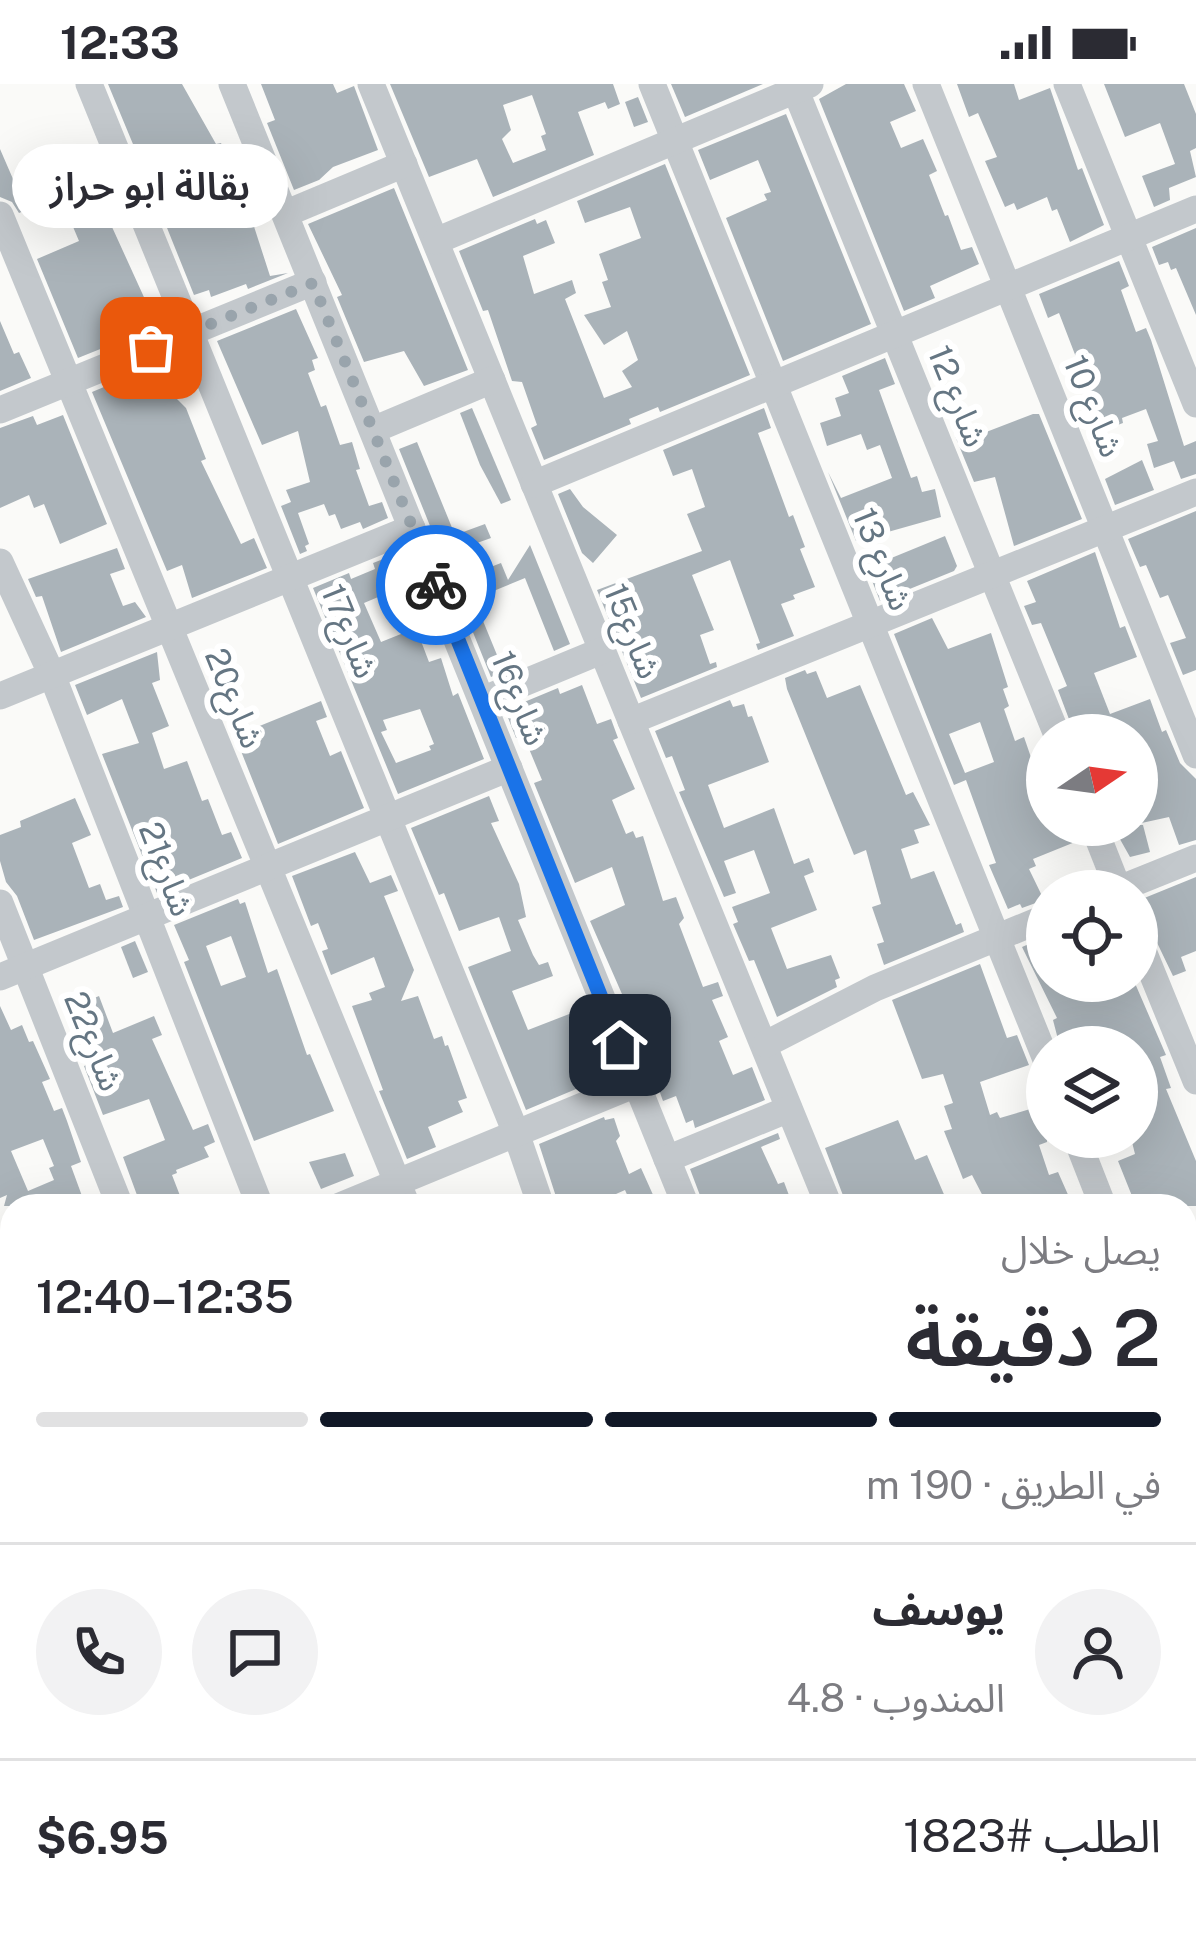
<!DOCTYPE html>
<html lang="ar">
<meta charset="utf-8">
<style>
:root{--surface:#fff;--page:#f2f2f3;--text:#2b2b33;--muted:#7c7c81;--line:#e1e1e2;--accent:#111827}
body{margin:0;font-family:"Public Sans","Noto Sans Arabic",sans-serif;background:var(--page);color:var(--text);direction:rtl;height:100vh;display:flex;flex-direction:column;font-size:45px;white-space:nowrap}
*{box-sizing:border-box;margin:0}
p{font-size:39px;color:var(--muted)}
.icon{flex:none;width:66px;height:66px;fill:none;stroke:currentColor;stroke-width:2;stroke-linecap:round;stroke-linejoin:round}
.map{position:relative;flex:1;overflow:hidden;direction:ltr}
.details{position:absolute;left:0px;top:1110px;width:1197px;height:747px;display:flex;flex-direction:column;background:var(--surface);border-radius:36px 36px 0 0;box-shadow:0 12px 48px #0002;direction:rtl}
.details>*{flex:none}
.needle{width:78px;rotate:77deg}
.tools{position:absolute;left:1026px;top:630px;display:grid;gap:24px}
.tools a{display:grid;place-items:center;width:132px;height:132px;border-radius:50%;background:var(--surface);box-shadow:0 12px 48px #0002;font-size:60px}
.pin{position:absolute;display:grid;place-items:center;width:102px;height:102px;color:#fff;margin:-51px;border-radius:24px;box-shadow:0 6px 18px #0006}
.courier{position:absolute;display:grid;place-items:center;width:120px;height:120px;margin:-60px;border:9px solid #1a73e8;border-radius:50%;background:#fff;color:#222;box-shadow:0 3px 15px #0007}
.bubble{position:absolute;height:84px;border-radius:42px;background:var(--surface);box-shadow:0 12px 48px #0002;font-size:39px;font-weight:600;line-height:84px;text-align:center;direction:rtl}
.headline em{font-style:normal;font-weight:600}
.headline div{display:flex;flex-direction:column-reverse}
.headline{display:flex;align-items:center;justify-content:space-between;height:204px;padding:0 36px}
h1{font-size:78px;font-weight:600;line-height:90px}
.bar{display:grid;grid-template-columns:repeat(4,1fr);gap:18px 12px;align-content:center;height:144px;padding:0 36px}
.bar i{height:15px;border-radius:9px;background:var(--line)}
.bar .on{background:var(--accent)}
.bar p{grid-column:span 4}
.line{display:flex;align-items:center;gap:30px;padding:0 36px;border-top:3px solid var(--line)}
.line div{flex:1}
.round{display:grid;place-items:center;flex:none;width:126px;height:126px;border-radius:63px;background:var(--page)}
.status{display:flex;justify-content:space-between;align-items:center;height:84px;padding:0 60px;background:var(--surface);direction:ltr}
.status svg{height:33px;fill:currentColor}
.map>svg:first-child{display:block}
</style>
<div class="status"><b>12:33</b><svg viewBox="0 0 49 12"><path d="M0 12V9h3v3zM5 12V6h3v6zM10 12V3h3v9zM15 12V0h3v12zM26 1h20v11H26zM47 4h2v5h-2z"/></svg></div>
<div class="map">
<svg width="1196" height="1856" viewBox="0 0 1196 1856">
<rect width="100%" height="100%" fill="#fafaf8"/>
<g fill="#aab3b9" fill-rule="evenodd">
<path d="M108,0H182L216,60L221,59L230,80L240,76L251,106L255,105L262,122L249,127L270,192L288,189L248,205L246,200L211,213L209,206L194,211L159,124L209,108L196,75L193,76L190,68L145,89Z"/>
<path d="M261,0H333L337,9L354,2L378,66L333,83L319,96L294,106L267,39L275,36Z"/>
<path d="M390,0H613L620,20L608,25L605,18L578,28L594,71L493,113L477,75L429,93ZM532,11L546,50L541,52L546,66L513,79L502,55L511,46L503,21Z"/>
<path d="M671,0H763L685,33Z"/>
<path d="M846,0H904L916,27L890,38L901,64L923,55L937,87L929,91L945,132L948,131L961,166L972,163L979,180L930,202L935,214L904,227L819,15Z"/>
<path d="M957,0H1014L1019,16L1050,4L1078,86L1082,84L1104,141L1070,158L1057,125L1052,127L1047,113L1017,126L1014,119L1005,123L985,77L997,73L978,29L969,33Z"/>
<path d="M1104,0H1184L1196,30V64L1190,67L1196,93L1169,104L1170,116L1154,123L1142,92L1175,80L1160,39L1125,53Z"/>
<path d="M638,13L648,38L634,43L625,18Z"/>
<path d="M786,30L871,240L783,277L726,134L767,116L764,110L771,108L758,76L710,96L698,66Z"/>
<path d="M92,64L106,95L95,99L102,121L153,233L146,236L150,245L78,274L37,175L79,157L60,112L19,129L12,118L0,113V65L13,95L63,72L64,76Z"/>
<path d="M665,80L750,291L660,328L658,323L629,335L631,340L544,376L531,344L537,341L522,298L512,297L488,226L483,227L459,167L535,135L537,140L546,136L555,159L523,172L534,210L572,196L576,209L565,215L604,314L632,303L622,287L638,276L627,247L604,261L584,231L611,223L602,198L608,196L599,170L641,154L630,123L585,139L577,117Z"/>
<path d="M394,104L468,286L424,302L404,267L364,278L337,213L342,211L308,140Z"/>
<path d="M1196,144V231L1176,184L1171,186L1168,178L1159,181L1152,163Z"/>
<path d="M1119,177L1129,202L1121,206L1136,248L1146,244L1151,256L1184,362L1196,357V390L1181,395L1174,377L1154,384L1147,360L1158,357L1146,325L1122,334L1123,339L1104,346L1059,229L1048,234L1039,210Z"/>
<path d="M296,225L318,274L312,276L315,286L308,289L321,323L326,321L340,361L352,358L360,385L356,386L369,422L382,418L388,434L363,445L360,438L341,445L335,430L329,432L324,420L298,429L309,460L305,462L307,467L300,470L281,422L291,418L286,406L310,398L298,347L262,361L217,257Z"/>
<path d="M0,237L14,270L19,268L31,294L0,307Z"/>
<path d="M885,274L895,300L879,306L911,394L917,392L922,408L935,405L941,433L856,457L828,388L841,414L892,394L880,361L867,366L861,350L827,362L820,339L841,332L835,314L849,309L842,292Z"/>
<path d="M152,283L154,287L163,283L176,314L186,324L206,375L201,377L241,460L254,454L267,484L192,514L182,481L167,487L92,308Z"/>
<path d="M472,324L511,416L501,420L480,381L460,329Z"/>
<path d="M764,324L771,344L758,349L789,433L793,431L805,463L800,465L815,503L793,511L795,515L781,520L794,552L758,566L756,560L760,559L730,476L692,491L714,546L700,551L710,580L716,578L717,583L641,614L597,506L702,467L687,430L705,423L692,385L673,392L663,366Z"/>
<path d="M1033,330H1039L1082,435L1014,462L995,393L974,398L955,352L979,345L981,350Z"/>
<path d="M63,331L107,440L60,460L44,420L34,424L29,411L0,424V344L33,332L37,341Z"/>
<path d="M417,358L455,451L485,440L491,454L477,459L488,484L501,479L508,496L530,461L570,560L554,567L525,494L474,515L504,588L491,593L399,365Z"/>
<path d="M1142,376L1154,406L1115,421L1105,395Z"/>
<path d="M570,405L583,423L617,451L593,479L582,469L558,410Z"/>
<path d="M1196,427V586L1183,591L1170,559L1186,554L1168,511L1160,514L1146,481L1140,483L1128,455Z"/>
<path d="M945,452L957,482L954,487L880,517L867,484Z"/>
<path d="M117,464L125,485L110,490L123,522L135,518L146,533L61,568L42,512L36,513L28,495Z"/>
<path d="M1095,468L1120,544L1125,542L1137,573L1094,589L1110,630L1150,615L1162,648L1166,646L1180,679L1196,695V756L1179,761L1169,733L1137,740V651H1075L1058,606L1067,602L1041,539L1032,541L1024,522L1036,518L1027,497Z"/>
<path d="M399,469L404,483L384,493L390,508L364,519L381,558L416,544L429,578L441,574L453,612L458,609L484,675L398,710L313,504L349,489L351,495L375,485L373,479ZM420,625L434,660L429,662L431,666L396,679L381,648L387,646L383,636Z"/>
<path d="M932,534L948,565L991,549L1008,603L1003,605L1009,622L1004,625L1015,657L1024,653L1047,720V741L1076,743L1080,756L1033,775L1036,782L1029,785L1044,816L1022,824L1020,820L1008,825L989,781L996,779L966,696L954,701L894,550ZM980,638L994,678L965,689L949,650Z"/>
<path d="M157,568L160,596L152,599L169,642L152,649L164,685L187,677L202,717L208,715L222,751L231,748L242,774L157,809L102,670L139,659L122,615L87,631L75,601Z"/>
<path d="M805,586L807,590L816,587L827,614L860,601L906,711L913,708L930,741L914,746L919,759L901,765L911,795L934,787L956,841L961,839L964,848L884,881L877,860L884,858L872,823L881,820L866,766L854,771L787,605L785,594Z"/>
<path d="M582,601L597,640L611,635L618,654L613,656L635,705L612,716L626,750L633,747L636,754L643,752L663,817L676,813L684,834L679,840L703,903L718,898L723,912L712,916L728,953L719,957L733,991L752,983L765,1016L695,1044L693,1036L686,1039L676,1012L663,1017L636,942L590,837L625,821L612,783L575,799L534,699L542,696L527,660L522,652L516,654L505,626L558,604L560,610Z"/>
<path d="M730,616L733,623L744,620L748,633L752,632L769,678L708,701L724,744L774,724L794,780L809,774L814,788L804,792L817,826L771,844L787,885L831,871L840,894L835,896L837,903L777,933L754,876L749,877L733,840L738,838L732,823L770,809L754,766L724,777L736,809L724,813L679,708L685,706L672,672L666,674L655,647Z"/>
<path d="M321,617L327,633L316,637L330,672L341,667L364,724L278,760L235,652Z"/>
<path d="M489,712L499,737L491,739L519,800L526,833L518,836L533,871L539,881L548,878L553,892L512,907L528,946L577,927L595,980L607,975L612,990L526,1026L468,883L511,867L499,833L459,847L444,809L439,811L411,744Z"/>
<path d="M75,714L91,751L72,759L89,804L100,800L106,816L119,812L123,823L34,856L17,812L6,798L0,777V751L21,743L20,737Z"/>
<path d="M1112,741H1143L1150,768L1130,773Z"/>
<path d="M355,768L370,799L391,791L398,807L384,812L414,886L401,917L418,912L434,955L442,952L445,962L448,961L467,1014L458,1017L463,1028L428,1043L436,1063L407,1075L379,1007L383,1006L352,922L372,916L369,909L385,903L374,873L331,891L322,867L328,865L318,839L311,842L292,792Z"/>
<path d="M1196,793V867L1181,873L1186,887L1173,892L1137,817Z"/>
<path d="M238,815L240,820L245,818L268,889L277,885L307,971L310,970L334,1027L254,1057L184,878L189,876L174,841ZM231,852L246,893L221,902L206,862Z"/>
<path d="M1047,852V897H1134L1166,971L1160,973L1171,1004L1166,1005L1196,1077V1122H1136L1118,1077L1135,1070L1132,1058L1137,1056V963H1060L1053,936L1057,934L1022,863Z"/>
<path d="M135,857L148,888L133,894L121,863Z"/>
<path d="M980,880L1007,954L1017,951L1029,981L980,998L990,1031L997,1028L1000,1034L1047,1020V1058L1039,1061L1049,1091L1058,1088L1073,1122H988L972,1091L963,1095L944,1047L952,1045L944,1022L953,1019L943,990L922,995L892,916Z"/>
<path d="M99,912L113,949L154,932L162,951L152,955L193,1046L208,1040L215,1058L204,1063L209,1073L176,1086L177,1089L172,1091L184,1122H141L123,1073L165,1056L149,1015L103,1031L84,982L89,980L84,969L87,968L66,926Z"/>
<path d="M0,922L11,946L22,941L29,958L33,957L50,995L42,998L54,1027L62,1024L67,1037L81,1078L71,1082L82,1112L70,1117L72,1122H4L7,1111L0,1114ZM43,1055L54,1082L49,1084L54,1096L28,1107L11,1067Z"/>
<path d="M604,1033L605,1036L614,1034L620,1052L616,1057L629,1090L641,1084L658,1122H632L625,1106L589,1122H559L539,1060Z"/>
<path d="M898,1036L915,1076L927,1071L949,1122H847L825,1064Z"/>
<path d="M778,1049L780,1055L761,1063L778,1100L784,1098L793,1122H704L690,1085Z"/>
<path d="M345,1069L354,1092L321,1105L309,1078Z"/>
</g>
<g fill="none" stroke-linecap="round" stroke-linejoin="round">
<g stroke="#c3c8cc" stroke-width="27">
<path d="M89,0L516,1049L541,1122"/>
<path d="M232,0L686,1122"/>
<path d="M371,0L829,1122"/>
<path d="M652,0L1047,978"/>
<path d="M793,0L1057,651"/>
<path d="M926,0L1196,671"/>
<path d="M1067,0L1196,320"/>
<path d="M287,129L404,80"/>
<path d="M0,131L407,1122"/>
<path d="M436,157L810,0"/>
<path d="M0,326L313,198"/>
<path d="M373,346L492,296"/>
<path d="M534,400L1196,125"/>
<path d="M0,478L52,591L260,1122"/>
<path d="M0,612L412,444"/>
<path d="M482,616L601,567"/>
<path d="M631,637L1196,408"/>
<path d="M1093,741L1119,807"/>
<path d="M1114,807L1196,774"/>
<path d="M0,819L120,1122"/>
<path d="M1137,852L1196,997"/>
<path d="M0,893L509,684"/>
<path d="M766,960L875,904L1047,833"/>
<path d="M1076,1053L1103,1122"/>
<path d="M667,1075L789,1025"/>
<path d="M340,1122L636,1000"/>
<path d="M0,1190L12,1219"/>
<path d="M1185,1201L1196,1197"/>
<path d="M1185,1333L1196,1361"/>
<path d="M1185,1589L1196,1585"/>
<path d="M0,1679L12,1674"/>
<path d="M1185,1679L1196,1710"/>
<path d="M0,1730L12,1757"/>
<path d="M51,1845L55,1856"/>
<path d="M263,1845L268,1856"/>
<path d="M550,1845L554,1856"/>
<path d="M824,1845L828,1856"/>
<path d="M969,1845L973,1856"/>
<path d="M1113,1845L1118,1856"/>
<path d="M498,1856L525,1845"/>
</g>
</g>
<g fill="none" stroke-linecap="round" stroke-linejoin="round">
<path stroke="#99a4ac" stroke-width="12" stroke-dasharray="0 21.6" d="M151,264L313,199L436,501"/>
<path stroke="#1a73e8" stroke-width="15" d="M436,501L620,961"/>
</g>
<g text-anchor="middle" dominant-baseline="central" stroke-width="12" stroke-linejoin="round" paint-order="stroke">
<g font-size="33" fill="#657683" stroke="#fff">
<text transform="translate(958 312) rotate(68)">شارع 12</text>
<text transform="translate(1094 322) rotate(68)">شارع 10</text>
<text transform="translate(883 475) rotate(68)">شارع 13</text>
<text transform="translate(350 547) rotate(68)">شارع17</text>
<text transform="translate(633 547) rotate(68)">شارع15</text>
<text transform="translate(235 614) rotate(68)">شارع20</text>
<text transform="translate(520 614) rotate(68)">شارع16</text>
<text transform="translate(167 785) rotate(69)">شارع21</text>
<text transform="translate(94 957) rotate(68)">شارع22</text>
</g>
</g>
</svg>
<div class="tools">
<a><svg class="needle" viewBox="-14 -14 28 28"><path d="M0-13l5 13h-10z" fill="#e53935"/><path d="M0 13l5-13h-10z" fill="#7c7c81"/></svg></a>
<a><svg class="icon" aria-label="locate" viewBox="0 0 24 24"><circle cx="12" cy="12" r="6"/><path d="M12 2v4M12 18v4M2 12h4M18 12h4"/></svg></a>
<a><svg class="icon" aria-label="layers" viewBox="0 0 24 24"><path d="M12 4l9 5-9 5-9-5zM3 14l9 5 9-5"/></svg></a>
</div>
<div class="pin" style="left:151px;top:264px;background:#ea580c"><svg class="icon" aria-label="bag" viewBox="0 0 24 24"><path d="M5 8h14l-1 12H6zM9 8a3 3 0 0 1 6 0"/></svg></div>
<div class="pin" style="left:620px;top:961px;background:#1f2937"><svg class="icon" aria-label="home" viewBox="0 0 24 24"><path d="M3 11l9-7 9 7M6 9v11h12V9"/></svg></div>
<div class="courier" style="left:436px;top:501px"><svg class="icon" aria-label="bike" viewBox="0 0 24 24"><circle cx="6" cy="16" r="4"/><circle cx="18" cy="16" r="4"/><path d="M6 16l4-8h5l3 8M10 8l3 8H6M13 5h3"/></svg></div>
<div class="bubble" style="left:12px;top:60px;width:276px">بقالة ابو حراز</div>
<section class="details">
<div class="headline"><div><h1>2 دقيقة</h1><p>يصل خلال</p></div><em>12:35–12:40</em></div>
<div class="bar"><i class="on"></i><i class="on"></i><i class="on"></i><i></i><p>في الطريق · 190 m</p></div>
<div class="line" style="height:216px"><a class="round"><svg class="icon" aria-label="person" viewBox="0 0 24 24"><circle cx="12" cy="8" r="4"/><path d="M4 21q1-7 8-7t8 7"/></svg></a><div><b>يوسف</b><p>المندوب · 4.8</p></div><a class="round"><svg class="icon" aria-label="chat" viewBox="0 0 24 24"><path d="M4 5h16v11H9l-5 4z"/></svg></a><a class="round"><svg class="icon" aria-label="phone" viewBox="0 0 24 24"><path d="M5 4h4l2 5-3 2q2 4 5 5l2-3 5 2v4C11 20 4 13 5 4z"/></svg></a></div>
<div class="line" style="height:156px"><div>الطلب #1823</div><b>$6.95</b></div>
</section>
</div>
